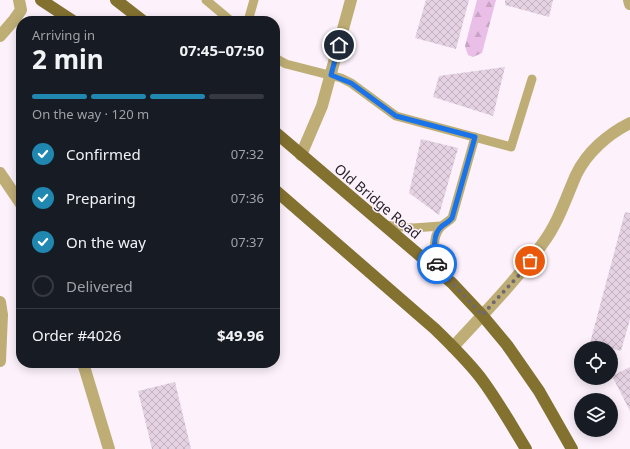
<!DOCTYPE html>
<meta charset="utf-8">
<style>
:root{--surface:#171b24;--page:#242831;--text:#f1f3f6;--muted:#9ea1a6;--line:#363941;--accent:#2087b0}
body{margin:0;font-family:"Noto Sans",sans-serif;background:var(--page);color:var(--text);height:100vh;display:flex;flex-direction:column;font-size:15px;white-space:nowrap}
*{box-sizing:border-box;margin:0}
p{font-size:13px;color:var(--muted)}
.icon{flex:none;width:22px;height:22px;fill:none;stroke:currentColor;stroke-width:2;stroke-linecap:round;stroke-linejoin:round}
.map{position:relative;flex:1;overflow:hidden}
.drawer{position:absolute;left:16px;top:16px;width:264px;height:352px;display:flex;flex-direction:column;background:var(--surface);border-radius:16px;box-shadow:0 2px 10px #0003}
.drawer>*{flex:none}
.fabs{position:absolute;left:574px;top:341px;display:grid;gap:8px}
.fabs a{display:grid;place-items:center;width:44px;height:44px;border-radius:50%;background:var(--surface);box-shadow:0 2px 10px #0003;font-size:20px}
.pin{position:absolute;display:grid;place-items:center;width:34px;height:34px;color:#fff;margin:-17px;border:2px solid #fff;border-radius:50%;box-shadow:0 1px 4px #0007}
.courier{position:absolute;display:grid;place-items:center;width:40px;height:40px;margin:-20px;border:3px solid #1a73e8;border-radius:50%;background:#fff;color:#222;box-shadow:0 1px 5px #0007}
.headline em{font-style:normal;font-weight:700}
.headline div{display:flex;flex-direction:column-reverse}
.headline{display:flex;align-items:center;justify-content:space-between;height:68px;padding:0 16px}
h1{font-size:26px;font-weight:700;line-height:30px}
.bar{display:grid;grid-template-columns:repeat(4,1fr);gap:6px 4px;align-content:center;height:48px;padding:0 16px}
.bar i{height:5px;border-radius:3px;background:var(--line)}
.bar .active{background:var(--accent)}
.bar p{grid-column:span 4}
.line{display:flex;align-items:center;gap:10px;padding:0 16px;border-top:1px solid var(--line)}
.line div{flex:1}
ol{padding:0 16px;list-style:none}
li{display:flex;align-items:center;gap:12px;height:44px}
li p{margin-inline-start:auto}
li .icon{padding:4px;border-radius:50%;background:var(--accent);color:#fff;stroke-width:4}
li:last-child{color:var(--muted)}
li i{width:22px;height:22px;border:2px solid var(--line);border-radius:50%}
.map>svg:first-child{display:block}
</style>
<div class="map">
<svg width="630" height="449" viewBox="0 0 630 449">
<defs>
<pattern id="forest-firs" width="22" height="20" patternUnits="userSpaceOnUse"><rect width="22" height="20" fill="#e9bee7"/><path d="M5 1l3.5 6h-7zM16 11l3.5 6h-7z" fill="#c8a3c6"/></pattern>
<pattern id="building-cross-hatch" width="8" height="8" patternUnits="userSpaceOnUse"><rect width="8" height="8" fill="#e4d1e2"/><path d="M0 0l8 8M0 8l8-8" fill="none" stroke="#c3b3c2"/></pattern>
</defs>
<rect width="100%" height="100%" fill="#fdf2fc"/>
<path fill="url(#forest-firs)" d="M477,0H496L482,53L473,57L468,55L465,46Z"/>
<g fill="url(#building-cross-hatch)">
<path d="M426,0H469L456,49L415,38Z"/>
<path d="M505,0H553L549,17L505,5Z"/>
<path d="M505,67L493,116L433,97L439,76Z"/>
<path d="M421,139L458,148L439,215L409,193Z"/>
<path d="M625,212L630,213V319L621,351L590,343Z"/>
<path d="M630,367V411L612,376Z"/>
<path d="M175,382L191,449H152L138,391Z"/>
</g>
<g fill="none" stroke-linecap="round" stroke-linejoin="round">
<path stroke="#938a92" stroke-width="2.5" stroke-dasharray="4 2" stroke-linecap="butt" d="M33,17L39,21"/>
<g stroke="#beae75" stroke-width="9">
<path d="M206,0L231,21"/>
<path d="M248,21L254,0"/>
<path d="M275,58L286,64L341,78L351,83L396,116L511,147L532,79"/>
<path d="M384,225L413,228L441,226"/>
<path d="M439,272C436,258 430,241 440,228C443,224 448,222 452,218L475,137"/>
</g>
<g stroke="#beae75" stroke-width="12">
<path d="M629,0L630,4"/>
<path d="M0,36L14,20L21,10L19,0"/>
<path d="M301,155L322,106L351,0"/>
<path d="M0,173L21,204"/>
<path d="M0,302L2,315L0,361"/>
<path d="M453,347C484,313 516,281 543,243C558,223 566,198 576,175C587,152 608,134 630,123"/>
<path d="M83,363L109,449"/>
</g>
<g stroke="#837130" stroke-width="12">
<path d="M41,0L73,21"/>
<path d="M116,0L143,21"/>
<path d="M275,132L452,283L482,315L507,345L539,391L572,449"/>
<path d="M275,190L435,329C451,345 469,362 483,381C499,403 512,426 526,449"/>
</g>
</g>
<g fill="none" stroke-linecap="round" stroke-linejoin="round">
<path stroke="#716870" stroke-width="4" stroke-dasharray="0 7.2" d="M437,264L439,272L452,283L482,315L523,271L530,261"/>
<path stroke="#1a73e8" stroke-width="5" d="M339,45L331,75L351,83L396,116L475,137L452,218C449,222 446,223 442,226C431,235 435,252 437,264"/>
</g>
<g text-anchor="middle" dominant-baseline="central" stroke-width="3" stroke-linejoin="round" paint-order="stroke">
<g font-size="14" fill="#251e24" stroke="#fdf2fc">
<text transform="translate(378 201) rotate(40)">Old Bridge Road</text>
</g>
</g>
</svg>
<div class="fabs">
<a><svg class="icon" aria-label="locate" viewBox="0 0 24 24"><circle cx="12" cy="12" r="6"/><path d="M12 2v4M12 18v4M2 12h4M18 12h4"/></svg></a>
<a><svg class="icon" aria-label="layers" viewBox="0 0 24 24"><path d="M12 4l9 5-9 5-9-5zM3 14l9 5 9-5"/></svg></a>
</div>
<div class="pin" style="left:530px;top:261px;background:#ea580c"><svg class="icon" aria-label="bag" viewBox="0 0 24 24"><path d="M5 8h14l-1 12H6zM9 8a3 3 0 0 1 6 0"/></svg></div>
<div class="pin" style="left:339px;top:45px;background:#1f2937"><svg class="icon" aria-label="home" viewBox="0 0 24 24"><path d="M3 11l9-7 9 7M6 9v11h12V9"/></svg></div>
<div class="courier" style="left:437px;top:264px"><svg class="icon" aria-label="car" viewBox="0 0 24 24"><path d="M5 17H2v-5l4-1 3-4h7l3 4 3 1v5h-3M9 17h6M6 11h13"/><circle cx="7" cy="17" r="2"/><circle cx="17" cy="17" r="2"/></svg></div>
<section class="drawer">
<div class="headline"><div><h1>2 min</h1><p>Arriving in</p></div><em>07:45–07:50</em></div>
<div class="bar"><i class="active"></i><i class="active"></i><i class="active"></i><i></i><p>On the way · 120 m</p></div>
<ol>
<li><svg class="icon" aria-label="check" viewBox="0 0 24 24"><path d="M5 12l5 5 9-10"/></svg>Confirmed<p>07:32</p></li>
<li><svg class="icon" aria-label="check" viewBox="0 0 24 24"><path d="M5 12l5 5 9-10"/></svg>Preparing<p>07:36</p></li>
<li><svg class="icon" aria-label="check" viewBox="0 0 24 24"><path d="M5 12l5 5 9-10"/></svg>On the way<p>07:37</p></li>
<li><i></i>Delivered</li>
</ol>
<div class="line" style="height:52px"><div>Order #4026</div><b>$49.96</b></div>
</section>
</div>
